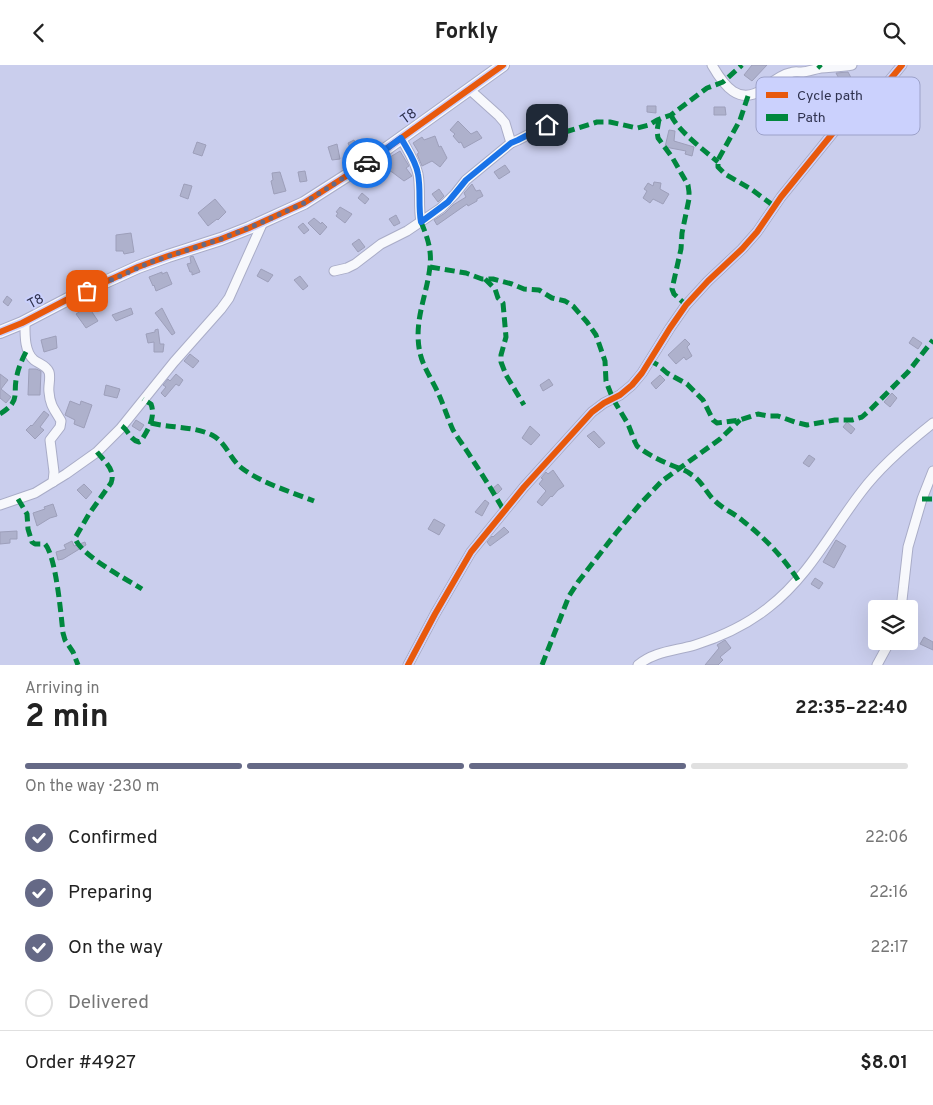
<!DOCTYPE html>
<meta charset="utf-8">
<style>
:root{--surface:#fff;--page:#f2f2f2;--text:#222;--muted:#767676;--line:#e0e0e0;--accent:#656986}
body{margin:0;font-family:Overpass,sans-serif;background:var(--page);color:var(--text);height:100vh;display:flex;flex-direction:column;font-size:19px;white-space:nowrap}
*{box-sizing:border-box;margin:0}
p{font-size:16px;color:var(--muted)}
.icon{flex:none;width:28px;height:28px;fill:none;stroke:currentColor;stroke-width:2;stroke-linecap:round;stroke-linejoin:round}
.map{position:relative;height:600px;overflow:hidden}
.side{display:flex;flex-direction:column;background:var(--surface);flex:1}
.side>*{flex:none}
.tools{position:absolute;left:868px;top:535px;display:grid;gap:10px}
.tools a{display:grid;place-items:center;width:50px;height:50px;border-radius:5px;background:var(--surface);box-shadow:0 5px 20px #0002;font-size:25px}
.pin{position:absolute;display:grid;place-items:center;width:42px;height:42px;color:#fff;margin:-21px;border-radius:10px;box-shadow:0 2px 8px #0006}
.courier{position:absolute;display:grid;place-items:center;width:50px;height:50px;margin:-25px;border:4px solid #1a73e8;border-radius:50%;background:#fff;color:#222;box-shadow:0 1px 6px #0007}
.summary em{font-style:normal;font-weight:700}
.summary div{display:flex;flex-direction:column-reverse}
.summary{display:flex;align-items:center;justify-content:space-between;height:85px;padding:0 25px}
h1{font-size:32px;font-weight:700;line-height:38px}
.bar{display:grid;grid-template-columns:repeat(4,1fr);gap:8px 5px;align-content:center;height:60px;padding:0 25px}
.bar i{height:6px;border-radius:4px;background:var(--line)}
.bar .active{background:var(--accent)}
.bar p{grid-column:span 4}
.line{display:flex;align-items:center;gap:12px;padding:0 25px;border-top:1px solid var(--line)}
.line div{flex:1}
ol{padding:0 25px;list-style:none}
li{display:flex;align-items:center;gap:15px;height:55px}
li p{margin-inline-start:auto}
li .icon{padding:5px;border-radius:50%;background:var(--accent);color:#fff;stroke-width:4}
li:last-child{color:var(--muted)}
li i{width:28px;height:28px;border:2px solid var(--line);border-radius:50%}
header{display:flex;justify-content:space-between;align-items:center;height:65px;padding:0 25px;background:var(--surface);font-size:22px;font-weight:700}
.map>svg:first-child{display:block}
</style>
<header><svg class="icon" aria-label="back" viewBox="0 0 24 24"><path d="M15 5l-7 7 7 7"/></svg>Forkly<svg class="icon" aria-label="search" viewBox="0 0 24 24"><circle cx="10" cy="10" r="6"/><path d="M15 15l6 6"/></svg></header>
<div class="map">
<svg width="933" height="600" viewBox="0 0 933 600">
<rect width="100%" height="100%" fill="#caceed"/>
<g fill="#aeb1cc" stroke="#9d9fba">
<path d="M752,0H767L752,16L744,10Z"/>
<path d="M848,7L855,20L845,25L836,8Z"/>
<path d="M647,41H656V48L647,47Z"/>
<path d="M714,42H725L726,50H714Z"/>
<path d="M555,52L560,62L554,65L553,58L550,54Z"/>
<path d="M458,56L471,69L477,66L482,73L464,83L461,77L459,78L453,71L455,69L450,65Z"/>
<path d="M669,65L675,66L674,76L694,82L692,91L685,89L686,86L665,82Z"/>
<path d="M435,71L439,82L441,81L447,93L440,102L432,96L422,101L417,89L419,88L413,78L422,72L424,75Z"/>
<path d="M354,75L358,83L352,87L348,78Z"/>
<path d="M197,77L206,80L202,91L193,88Z"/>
<path d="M337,79L340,94L332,95L328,82Z"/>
<path d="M400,86L409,101L406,103L412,111L404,116L392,107L390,106L388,108L382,97Z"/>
<path d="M505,100L510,107L499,114L494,107Z"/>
<path d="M305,106L307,116L300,117L298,107Z"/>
<path d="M280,107L286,126L274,129L271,116L273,115L272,108Z"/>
<path d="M654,117L661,118L660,124L669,129L663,139L653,134L650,138L643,133L647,126L644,124L648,118L653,121Z"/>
<path d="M184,119L192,121L188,134L180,131Z"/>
<path d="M472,119L476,126L480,125L483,131L477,134V136L468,141L467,139L437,160L434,155L445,148L453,140L466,132L464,128Z"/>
<path d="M439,124L444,131L438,137L432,129Z"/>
<path d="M362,128L369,134L365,139L358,133Z"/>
<path d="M215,134L226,147L218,155L217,154L208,161L198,148Z"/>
<path d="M340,142L352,149L345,158L336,151L338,148L336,147Z"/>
<path d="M396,150L400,158L394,161L389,154Z"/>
<path d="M314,153L321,159L322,157L327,162L320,170L308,158Z"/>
<path d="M303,158L309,165L304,169L298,162Z"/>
<path d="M131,168L134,187L124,189L123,186H116V170Z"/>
<path d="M359,174L365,182L358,187L352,179Z"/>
<path d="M193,191L200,207L192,210V207H190L187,199L191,198L190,192Z"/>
<path d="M261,204L273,210L268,217L257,211Z"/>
<path d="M162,207V209L167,207L172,219L156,226L154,220L153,221L149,212Z"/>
<path d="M300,211L308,221L303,225L294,215Z"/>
<path d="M7,231L12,235L8,241L3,237Z"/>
<path d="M88,241L98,256L86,263L76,249Z"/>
<path d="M131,243L133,249L116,256L112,250Z"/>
<path d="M162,243L175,268L172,270L155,248Z"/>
<path d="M158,264L160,279H164L163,287H154V277L148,278L146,269L155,267V265Z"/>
<path d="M56,271L57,283L44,287L41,275Z"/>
<path d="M913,272L922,278L918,284L909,278Z"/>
<path d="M685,274L690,279L687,282L692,291L686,295L684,292L676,299L668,290Z"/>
<path d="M190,289L199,296L193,303L184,296Z"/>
<path d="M29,304H36L41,306L40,330H28Z"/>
<path d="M0,309L8,315L1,324L11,332L6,338L0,333Z"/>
<path d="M176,309L183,315L179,321L176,319L165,332L161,328L166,322L163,320L168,314L170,316Z"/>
<path d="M660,310L665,315L656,324L651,318Z"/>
<path d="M549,314L553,320L543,326L540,320Z"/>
<path d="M106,320L120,324L117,333L104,330Z"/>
<path d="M892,328L897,333L890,342L884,337Z"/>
<path d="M70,336L80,340L81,336L92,340L84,363L74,359L75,355L65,350Z"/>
<path d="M44,346L49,350L40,362L44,365L35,374L26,365L31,360L32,361Z"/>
<path d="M136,355L144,360L140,366L132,361Z"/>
<path d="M847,357L855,364L851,369L843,362Z"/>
<path d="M530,361L540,370L531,380L522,373Z"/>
<path d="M594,366L605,378L599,383L587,371Z"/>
<path d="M809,390L815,394L809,402L803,398Z"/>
<path d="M553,405L564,421L558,425L552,432L551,431L542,441L537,437L546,426L539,419L543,414L541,413L546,407L548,409Z"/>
<path d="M84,419L92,427L86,434L77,425Z"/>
<path d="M498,419L502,424L497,429L492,424Z"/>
<path d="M485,435L489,438L482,451L475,447Z"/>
<path d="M53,439L57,451L50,453L37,461L33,448L45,444L44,442Z"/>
<path d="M434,454L445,460L439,470L428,464Z"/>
<path d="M504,462L509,467L490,481L487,477L492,471L493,472Z"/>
<path d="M17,466V474H10V478L0,479V467Z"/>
<path d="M836,475L846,481L834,503L823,497Z"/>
<path d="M72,476L74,481L85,477L86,480L63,494L58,495L56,487L66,484L64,480Z"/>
<path d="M815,513L823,518L819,524L811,519Z"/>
<path d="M924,572L933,577V585L920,579Z"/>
<path d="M725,575L731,583L720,592L723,595L718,600H705L719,583L717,580Z"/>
</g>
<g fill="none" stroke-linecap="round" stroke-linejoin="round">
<g stroke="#a9acc7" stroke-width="11">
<g id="street">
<path d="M712,0C724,21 739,41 763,24C771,18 780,10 790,8C794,6 797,7 801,7C808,7 814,4 821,3C831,2 841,2 852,0"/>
<path d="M469,24L499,51L505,58L511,78"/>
<path d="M401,73C407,84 415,96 418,109C421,125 418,141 421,157"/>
<path d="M334,206L347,203L355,199L381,179L407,166L441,143L455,129L466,115L511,78L518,75L547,60"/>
<path d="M25,257C25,268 24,287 34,295C39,299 46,300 49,307C51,313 48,321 49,327C50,341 55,345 61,356L60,362L50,375L54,407L53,417"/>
<path d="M0,440L35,428L66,409L97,387L120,364L174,297L221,244L229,233L263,157"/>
<path d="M901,544L908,482L922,434L933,406"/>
<path d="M408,600L435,549L471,487L524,422L592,347L604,338L620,330L632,320L642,308L670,263L686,240L708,216L742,184L757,167L781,132L837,63L888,17L902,0"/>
<path d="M638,600C655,586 675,586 695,580C720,572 748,559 769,542C809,511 831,466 862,426C880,402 909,377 933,358"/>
<path d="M877,600L890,576"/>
</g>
</g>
<g stroke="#a9acc7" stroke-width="14">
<path id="secondary" d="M0,267L22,258L70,233L138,202L168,191L221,174L249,163L304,138L365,99L503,0"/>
</g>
<use href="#street" stroke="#f7f8fc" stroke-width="9"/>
<use href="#secondary" stroke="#f7f8fc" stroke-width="12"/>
<g stroke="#00873e" stroke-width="5" stroke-dasharray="10 5" stroke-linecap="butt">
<path d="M818,0L821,3"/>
<path d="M748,31L740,55L718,95V102L725,109L751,124L774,141"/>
<path d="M671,50C677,65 705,86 718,97"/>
<path d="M659,54L657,66L658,73L672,92L688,120L689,127V134L682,168L681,184L672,224L674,229L686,240"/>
<path d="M565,67L597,57H610L637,63L649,60L657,55L671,50L707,23L723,17L742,0"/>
<path d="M421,157C427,171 432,185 430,201C427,231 413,256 420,288C423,302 433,316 439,330C444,341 448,354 453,365C459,375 466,384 472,394C483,411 494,428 504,446"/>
<path d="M430,202L466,208L482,214H493L512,219L524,224L539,225L552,233L565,236L573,241L587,257L596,270L605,296L606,316L609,324L613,334L628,359L635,377L637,381C647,389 659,395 671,400C678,403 686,405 692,410C702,416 706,428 715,436C723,444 734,448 743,456C765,473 783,492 798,515"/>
<path d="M485,214L495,224L498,233L503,238L506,272L501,290V297L506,310L524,340"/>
<path d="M649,295L658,300L667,308L687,319L703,335L713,355L717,358L740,355L758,349L768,351H778L795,357L807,360L835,355H852L862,352L871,344L908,307L933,275"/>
<path d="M0,349C22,335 12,330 17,310C19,300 24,291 28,283"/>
<path d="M151,358C170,363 193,361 212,370C227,378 230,395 243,404C262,418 291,427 314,436"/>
<path d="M122,361C129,366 130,375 139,377L141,376C148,365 156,352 151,339L143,334"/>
<path d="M97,387C105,397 116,405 111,418L89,449L75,473C80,490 126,514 142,524"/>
<path d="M18,434L27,449L28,464L32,477L35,479H45C56,491 61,550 63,568L65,575L73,587L78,600"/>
<path d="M922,434H933"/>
<path d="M542,600L569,531L578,517L616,468L640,439L662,416L720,374L740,355"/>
</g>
<g stroke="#cbd1fd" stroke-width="9">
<g id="cycleway">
<path d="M0,267L22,258L70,233L138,202L168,191L221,174L249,163L304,138L365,99L503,0"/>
<path d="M408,600L435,549L471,487L524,422L592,347L604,338L620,330L632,320L642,308L670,263L686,240L708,216L742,184L757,167L781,132L837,63L888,17L902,0"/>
</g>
</g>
<use href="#cycleway" stroke="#e8590c" stroke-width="6"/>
</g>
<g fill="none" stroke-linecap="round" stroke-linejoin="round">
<path stroke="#656986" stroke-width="5" stroke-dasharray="0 9" d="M87,226L151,197L221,174L263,157L304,138L367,98"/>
<path stroke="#1a73e8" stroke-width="6" d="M367,98L401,73C407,84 416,96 418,109C421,125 418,141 421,157L448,137L466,115L511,78L518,75L547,60"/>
</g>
<g text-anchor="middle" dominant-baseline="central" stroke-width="4" stroke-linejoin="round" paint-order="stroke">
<g font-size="14" fill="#2f324f" stroke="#cbd1fd">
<text transform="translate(409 52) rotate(-36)">T8</text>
<text transform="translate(36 237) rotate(-28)">T8</text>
</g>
</g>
<rect x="756" y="12" width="164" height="58" rx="8" fill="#cbd1fd" stroke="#9ca1c9" stroke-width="1"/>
<rect x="766" y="27" width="22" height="6" fill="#e8590c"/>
<rect x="766" y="49" width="22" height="7" fill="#00873e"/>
<g font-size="14" fill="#2f324f">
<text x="797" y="35">Cycle path</text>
<text x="797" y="57">Path</text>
</g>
</svg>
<div class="tools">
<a><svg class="icon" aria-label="layers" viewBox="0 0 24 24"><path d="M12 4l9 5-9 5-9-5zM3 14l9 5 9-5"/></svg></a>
</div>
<div class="pin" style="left:87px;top:226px;background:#ea580c"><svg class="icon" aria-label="bag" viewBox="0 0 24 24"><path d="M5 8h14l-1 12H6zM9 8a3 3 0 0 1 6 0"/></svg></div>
<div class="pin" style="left:547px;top:60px;background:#1f2937"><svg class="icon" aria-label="home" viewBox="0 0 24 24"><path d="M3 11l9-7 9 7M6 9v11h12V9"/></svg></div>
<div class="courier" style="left:367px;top:98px"><svg class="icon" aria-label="car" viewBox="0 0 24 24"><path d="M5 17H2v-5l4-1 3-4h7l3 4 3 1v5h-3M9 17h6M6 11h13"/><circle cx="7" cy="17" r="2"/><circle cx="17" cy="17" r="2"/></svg></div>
</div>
<section class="side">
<div class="summary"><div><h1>2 min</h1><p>Arriving in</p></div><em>22:35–22:40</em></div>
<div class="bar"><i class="active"></i><i class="active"></i><i class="active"></i><i></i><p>On the way · 230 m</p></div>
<ol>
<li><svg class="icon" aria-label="check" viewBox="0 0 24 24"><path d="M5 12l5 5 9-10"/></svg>Confirmed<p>22:06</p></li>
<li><svg class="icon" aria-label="check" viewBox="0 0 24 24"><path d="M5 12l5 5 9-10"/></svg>Preparing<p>22:16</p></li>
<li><svg class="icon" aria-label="check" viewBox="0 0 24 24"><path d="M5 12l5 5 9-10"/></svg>On the way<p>22:17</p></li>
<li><i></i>Delivered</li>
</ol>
<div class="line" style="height:65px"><div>Order #4927</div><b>$8.01</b></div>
</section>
